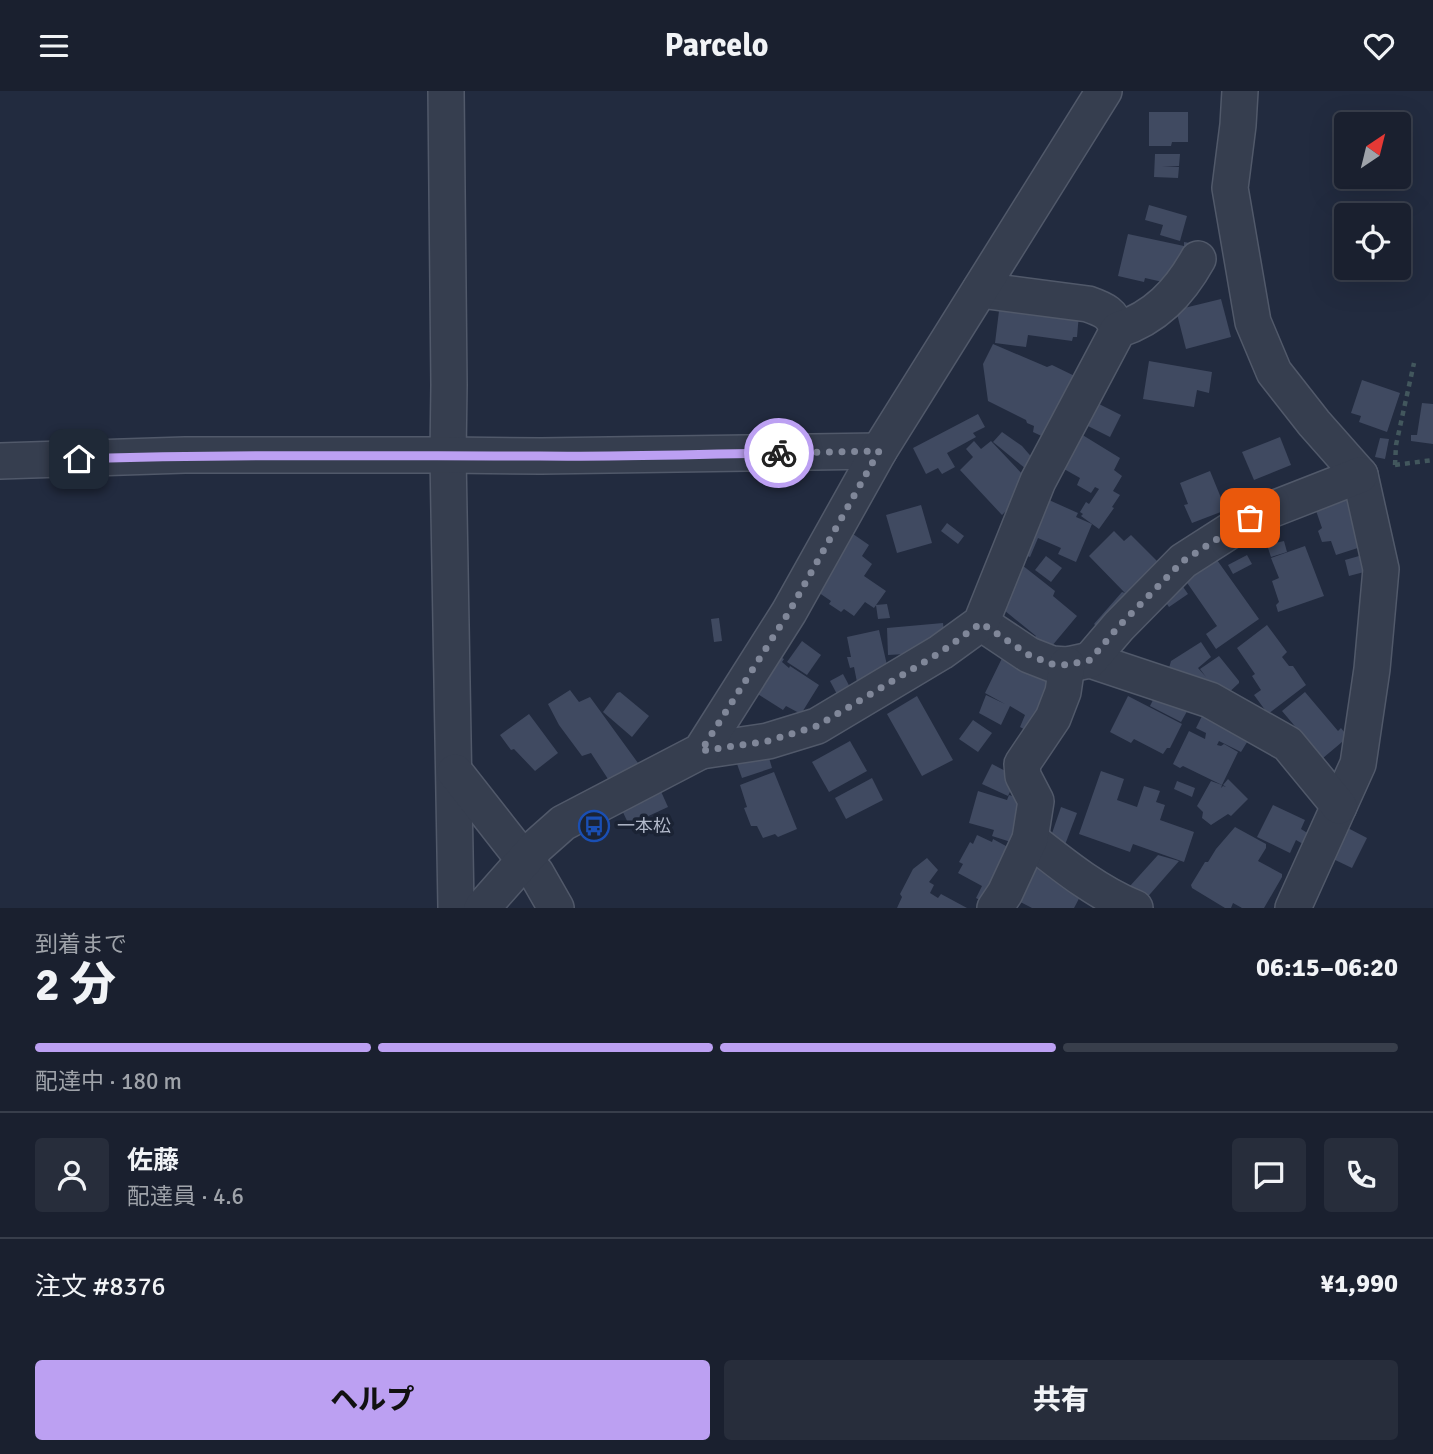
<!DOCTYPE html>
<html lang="ja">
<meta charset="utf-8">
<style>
:root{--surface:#1a202f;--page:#272d3b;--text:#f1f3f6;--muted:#9fa3aa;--line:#383e4b;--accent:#bca0f2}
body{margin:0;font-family:Signika,"Noto Sans JP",sans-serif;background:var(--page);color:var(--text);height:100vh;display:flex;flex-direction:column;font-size:26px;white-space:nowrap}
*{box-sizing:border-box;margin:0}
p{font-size:23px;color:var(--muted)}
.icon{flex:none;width:38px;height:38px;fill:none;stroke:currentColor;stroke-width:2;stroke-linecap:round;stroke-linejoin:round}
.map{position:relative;height:817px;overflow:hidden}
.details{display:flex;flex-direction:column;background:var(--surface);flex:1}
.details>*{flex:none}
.needle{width:46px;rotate:35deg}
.tools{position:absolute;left:1334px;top:21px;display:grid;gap:14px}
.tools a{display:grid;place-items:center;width:77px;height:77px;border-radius:7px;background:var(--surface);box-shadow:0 7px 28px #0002,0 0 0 2px var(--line);font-size:35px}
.pin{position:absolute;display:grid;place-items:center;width:60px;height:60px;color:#fff;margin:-30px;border-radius:14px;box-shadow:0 4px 10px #0006}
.courier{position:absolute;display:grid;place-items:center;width:70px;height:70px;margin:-35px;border:5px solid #bca0f2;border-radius:50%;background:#fff;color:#222;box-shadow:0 2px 9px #0007}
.headline em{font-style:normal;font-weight:800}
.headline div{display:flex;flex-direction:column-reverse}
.headline{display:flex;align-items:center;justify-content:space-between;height:119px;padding:0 35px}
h1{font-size:46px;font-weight:800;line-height:52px}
.bar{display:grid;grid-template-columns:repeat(4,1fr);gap:10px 7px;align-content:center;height:84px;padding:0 35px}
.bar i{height:9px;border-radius:5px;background:var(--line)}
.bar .current{background:var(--accent)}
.bar p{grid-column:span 4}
.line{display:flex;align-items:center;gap:18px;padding:0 35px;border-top:2px solid var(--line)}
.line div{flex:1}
.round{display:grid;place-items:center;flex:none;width:74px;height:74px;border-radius:7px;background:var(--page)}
.primary-button{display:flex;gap:14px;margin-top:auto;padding:14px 35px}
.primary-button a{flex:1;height:80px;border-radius:7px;background:var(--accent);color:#111;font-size:28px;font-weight:800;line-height:80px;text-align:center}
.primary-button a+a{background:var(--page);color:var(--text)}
header{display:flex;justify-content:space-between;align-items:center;height:91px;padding:0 35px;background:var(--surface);font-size:32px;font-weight:800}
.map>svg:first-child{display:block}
</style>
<header><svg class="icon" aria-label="menu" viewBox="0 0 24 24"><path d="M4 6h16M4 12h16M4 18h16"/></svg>Parcelo<svg class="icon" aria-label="heart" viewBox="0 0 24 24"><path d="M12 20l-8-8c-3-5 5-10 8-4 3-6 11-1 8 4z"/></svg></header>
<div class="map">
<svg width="1433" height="817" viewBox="0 0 1433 817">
<rect width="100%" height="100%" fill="#222b3f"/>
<g fill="#404a61">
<path d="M1149,21H1188V51H1172L1171,55H1149Z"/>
<path d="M1155,63H1180L1179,75H1162L1179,76L1178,87L1154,86Z"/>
<path d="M1149,114L1187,125L1180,150L1160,144L1163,134L1145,129Z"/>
<path d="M1128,143L1184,155V151L1196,153L1176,194L1145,187L1144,191L1118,185Z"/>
<path d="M1221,208L1231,246L1186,258L1176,219Z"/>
<path d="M1000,212L1079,223L1077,246H1073L1072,250L1028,244L1026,256L995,252Z"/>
<path d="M993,253L1047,276L1052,274L1085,290L1052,350L1033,341L1034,335L1027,332L1026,329L988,310L983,273Z"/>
<path d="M1149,270L1212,281L1209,302L1197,299L1194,316L1143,308Z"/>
<path d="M1362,289L1400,302L1387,341L1359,331L1361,325L1351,322Z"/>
<path d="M1097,312L1121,324L1110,346L1086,334Z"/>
<path d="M1422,312L1433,313V353L1411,350V344H1417Z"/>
<path d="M978,323L985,336L973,342L976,346L947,362L955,376L942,383L938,377L926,383L913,357Z"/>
<path d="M1076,340L1120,367L1114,379L1122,385L1113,400L1120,404L1112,416L1114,417L1099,438L1081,425L1083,423L1080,421L1086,411L1089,413L1099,398L1095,396L1091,402L1077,394L1080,387L1057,374Z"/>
<path d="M1002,341L1022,355L1035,370L1026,378L993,351Z"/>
<path d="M1280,346L1291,374L1254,389L1242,361Z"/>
<path d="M1380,347L1389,348L1385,368L1375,366Z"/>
<path d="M974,350L981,358L991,350L1025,386L1029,398L1002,424L960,379L973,366L966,358Z"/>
<path d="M1210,380L1226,419L1192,432L1184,414L1188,413L1180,392Z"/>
<path d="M1348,400L1364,455L1336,464L1331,450L1322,451L1318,440L1322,437L1313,411Z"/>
<path d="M1040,405L1078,422L1076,426L1092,433L1076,471L1058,463L1061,457L1038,447L1030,466L1019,462Z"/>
<path d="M921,414L932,452L897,462L886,424Z"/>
<path d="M947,432L964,445L958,453L941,440Z"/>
<path d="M1114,440L1124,450L1131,444L1163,476L1135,503L1128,497L1138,506L1105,543L1094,533L1122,501L1125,502L1089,465Z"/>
<path d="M853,443L869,454L862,465L872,473L864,485L886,500L874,517L865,511L854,525L844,518L841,521L829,513L831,510L812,497Z"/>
<path d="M1284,450L1287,461L1271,466L1267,454Z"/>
<path d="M1305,455L1324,505L1278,521L1276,514L1279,511L1272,490L1279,487L1271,467Z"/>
<path d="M1212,462L1259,528L1216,558L1206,543L1217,535L1181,483Z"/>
<path d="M1247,464L1252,473L1233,483L1228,474Z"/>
<path d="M1046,465L1062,477L1051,491L1035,479Z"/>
<path d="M1359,465L1364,481L1349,485L1345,469Z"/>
<path d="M1022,474L1055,500L1053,505L1077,525L1046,562L1032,550L1036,545L999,515Z"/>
<path d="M1177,487L1188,503L1169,516L1158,500Z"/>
<path d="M887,513L890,527L878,528L876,514Z"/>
<path d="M719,527L722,550L714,551L711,528Z"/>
<path d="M943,532L945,550L923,562L888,564L887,537Z"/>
<path d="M1267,534L1287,561L1282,566L1289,575H1293L1306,594L1268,623L1254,604L1261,599L1252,585L1255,583L1237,557Z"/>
<path d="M879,539L889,583L857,591L854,576L850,577L847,566H851L847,546Z"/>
<path d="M802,550L821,564L807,584L787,571Z"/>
<path d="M1201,551L1211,566L1198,577L1206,586L1200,578L1219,565L1239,590V592L1224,606L1205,598L1208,588L1204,596L1167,584L1171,570Z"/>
<path d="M1006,559L1060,583L1035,644L1020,636L1025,624L1010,615L1001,634L979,622L986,604L1005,613L985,602Z"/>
<path d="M775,563L784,568L782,571L789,577L790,575L819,594L801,623L786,615L783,619L753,600Z"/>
<path d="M843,583L852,600L839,607L830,590Z"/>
<path d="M570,599L579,611L590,606L638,672L639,675L616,691L612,687L608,688L591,662L582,665L559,634L548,613Z"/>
<path d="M620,601L649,625L632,646L603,621L617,602Z"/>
<path d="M1157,601L1190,615L1181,631L1150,615Z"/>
<path d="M1305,601L1338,640L1341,637L1348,646L1323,667L1313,656L1308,659L1299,640L1282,620Z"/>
<path d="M917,605L953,669L922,685L887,623Z"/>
<path d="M1128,605L1182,633L1170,657H1167L1163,663L1134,648L1131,652L1110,641Z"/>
<path d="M1206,617L1252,643L1241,661L1219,650L1217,654L1221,655L1224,653L1238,661L1222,694L1183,675L1180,677L1173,673L1189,640L1205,648L1206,642L1196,637Z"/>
<path d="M529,623L558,662L535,680L514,658L511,659L500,644Z"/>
<path d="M973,629L992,642L978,661L959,648Z"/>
<path d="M850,650L867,680L829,701L812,671Z"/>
<path d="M767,660L772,677L742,687L736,670Z"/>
<path d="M992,673L1017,686L1008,705L982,693Z"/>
<path d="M1101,680L1124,688L1117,709L1137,716L1144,695L1160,700L1156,711L1165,714L1160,729L1194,741L1184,771L1133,753L1130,761L1079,743Z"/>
<path d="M774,681L797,738L778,746L775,743L763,747L757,735H751L744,717L747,716L740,694Z"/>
<path d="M872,687L883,709L846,728L835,707Z"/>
<path d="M1228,688L1248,708L1231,725L1228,723L1211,734L1202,727L1203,721L1197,715L1211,690L1222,694L1221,697L1223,695L1226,696L1223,694Z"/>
<path d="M1177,690L1195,697L1192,706L1174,698Z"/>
<path d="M659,696L668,716L629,734L620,715Z"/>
<path d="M978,700L1007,709L1009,704L1027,709L1014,752L992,745L994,739L969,732Z"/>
<path d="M1273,714L1305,729L1301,738L1309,743L1303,753L1296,749L1290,762L1257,746Z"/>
<path d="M1061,716L1077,722L1063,759L1048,754Z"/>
<path d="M1344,735L1367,747L1352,777L1329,766Z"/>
<path d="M1235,736L1266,753V757L1258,770L1282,783V786L1264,817H1242L1233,812L1231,817H1225L1192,797L1191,794L1205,771H1208L1216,758Z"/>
<path d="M977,744L992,751L993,748L1019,762L991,815L976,807L982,795L958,782L963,773L959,771L970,751L973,753Z"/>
<path d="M1158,764L1179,770L1144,810L1130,795Z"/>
<path d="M927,767L938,779L929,791L934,794L930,802L938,807L941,803L967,817H897L902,806L900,803L913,778Z"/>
<path d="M1030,767L1082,802L1074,817H1032L1009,805Z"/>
</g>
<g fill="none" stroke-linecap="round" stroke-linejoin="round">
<g stroke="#51596a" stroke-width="38">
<g id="minor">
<path d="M446,0L449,294L448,364L456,817"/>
<path d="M1240,0L1238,34L1230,97L1253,231L1274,281L1314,332L1360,384L1381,478L1372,578L1358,673L1293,817"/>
<path d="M980,199L1088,213C1105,219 1112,222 1118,239"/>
<path d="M0,370L185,364H448L541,365L879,360"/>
<path d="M981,532L1029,564L1052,573L1067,574L1090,569L1210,609L1288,653L1339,715"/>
<path d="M1090,569L1119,535L1183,470L1250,427L1360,384"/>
<path d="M701,660L768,650L817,635L941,561L981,532L1038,390L1118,239C1155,227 1179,202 1198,168"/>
<path d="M455,681L524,769L536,782L556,817"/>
<path d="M1030,748C1063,774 1096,801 1135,817"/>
<path d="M482,817L537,755L563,732L701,660L789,521L879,360L1104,0"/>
<path d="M995,817L1005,802L1030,748L1036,710L1023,685L1022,673L1053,627L1063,601L1067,574"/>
</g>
</g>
<g stroke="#42575d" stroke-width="4.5" stroke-dasharray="5 5" stroke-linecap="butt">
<path d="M1395,374L1396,354L1414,272"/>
<path d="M1395,374L1433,369"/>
</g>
<use href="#minor" stroke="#363e4f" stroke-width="35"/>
</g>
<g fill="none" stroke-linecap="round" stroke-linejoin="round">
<path stroke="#808799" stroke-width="7" stroke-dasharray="0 12.6" d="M779,362L879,360L789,521L701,660L768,650L817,635L941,561L981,532L1029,564L1052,573L1067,574L1090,569L1119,535L1183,470L1250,427"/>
<path stroke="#bca0f2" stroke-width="9" d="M79,368C233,363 386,365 540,365C620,366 699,363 779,362"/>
</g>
<defs>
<g id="bus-ring" transform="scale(1.575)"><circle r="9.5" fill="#1b2334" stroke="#1a4fb4" stroke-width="1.5"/><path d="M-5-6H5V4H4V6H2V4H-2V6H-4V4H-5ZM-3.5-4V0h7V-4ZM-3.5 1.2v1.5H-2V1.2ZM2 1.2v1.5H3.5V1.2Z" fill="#1a4fb4"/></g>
</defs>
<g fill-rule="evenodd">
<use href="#bus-ring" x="594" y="735"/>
</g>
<g text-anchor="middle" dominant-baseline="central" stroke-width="7" stroke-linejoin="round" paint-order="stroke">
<g font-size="18" fill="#b2b9ca" stroke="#1b2334" text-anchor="start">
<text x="617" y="735">一本松</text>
</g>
</g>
</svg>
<div class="tools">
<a><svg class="needle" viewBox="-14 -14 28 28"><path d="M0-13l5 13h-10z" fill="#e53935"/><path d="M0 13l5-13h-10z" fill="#9fa3aa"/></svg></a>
<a><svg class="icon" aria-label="locate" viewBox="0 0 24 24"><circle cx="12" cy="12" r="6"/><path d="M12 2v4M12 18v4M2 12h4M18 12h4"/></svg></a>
</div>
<div class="pin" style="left:1250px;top:427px;background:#ea580c"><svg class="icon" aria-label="bag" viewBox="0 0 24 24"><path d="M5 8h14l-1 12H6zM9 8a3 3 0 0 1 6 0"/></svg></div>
<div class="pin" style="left:79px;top:368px;background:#1f2937"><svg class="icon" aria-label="home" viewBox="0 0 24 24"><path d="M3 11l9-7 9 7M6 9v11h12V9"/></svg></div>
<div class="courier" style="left:779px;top:362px"><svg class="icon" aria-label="bike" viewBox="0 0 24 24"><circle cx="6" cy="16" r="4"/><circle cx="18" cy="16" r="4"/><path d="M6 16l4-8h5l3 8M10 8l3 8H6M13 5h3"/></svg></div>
</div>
<section class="details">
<div class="headline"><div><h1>2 分</h1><p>到着まで</p></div><em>06:15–06:20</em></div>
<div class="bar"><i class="current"></i><i class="current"></i><i class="current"></i><i></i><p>配達中 · 180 m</p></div>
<div class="line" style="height:126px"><a class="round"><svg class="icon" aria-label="person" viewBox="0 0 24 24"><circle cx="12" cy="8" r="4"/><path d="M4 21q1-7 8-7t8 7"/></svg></a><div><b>佐藤</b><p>配達員 · 4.6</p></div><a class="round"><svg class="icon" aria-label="chat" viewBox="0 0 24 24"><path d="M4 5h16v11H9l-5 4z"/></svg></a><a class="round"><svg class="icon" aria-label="phone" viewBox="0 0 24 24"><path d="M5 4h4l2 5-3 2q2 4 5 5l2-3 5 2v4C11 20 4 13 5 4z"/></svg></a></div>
<div class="line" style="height:91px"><div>注文 #8376</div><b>¥1,990</b></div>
<div class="primary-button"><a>ヘルプ</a><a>共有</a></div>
</section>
